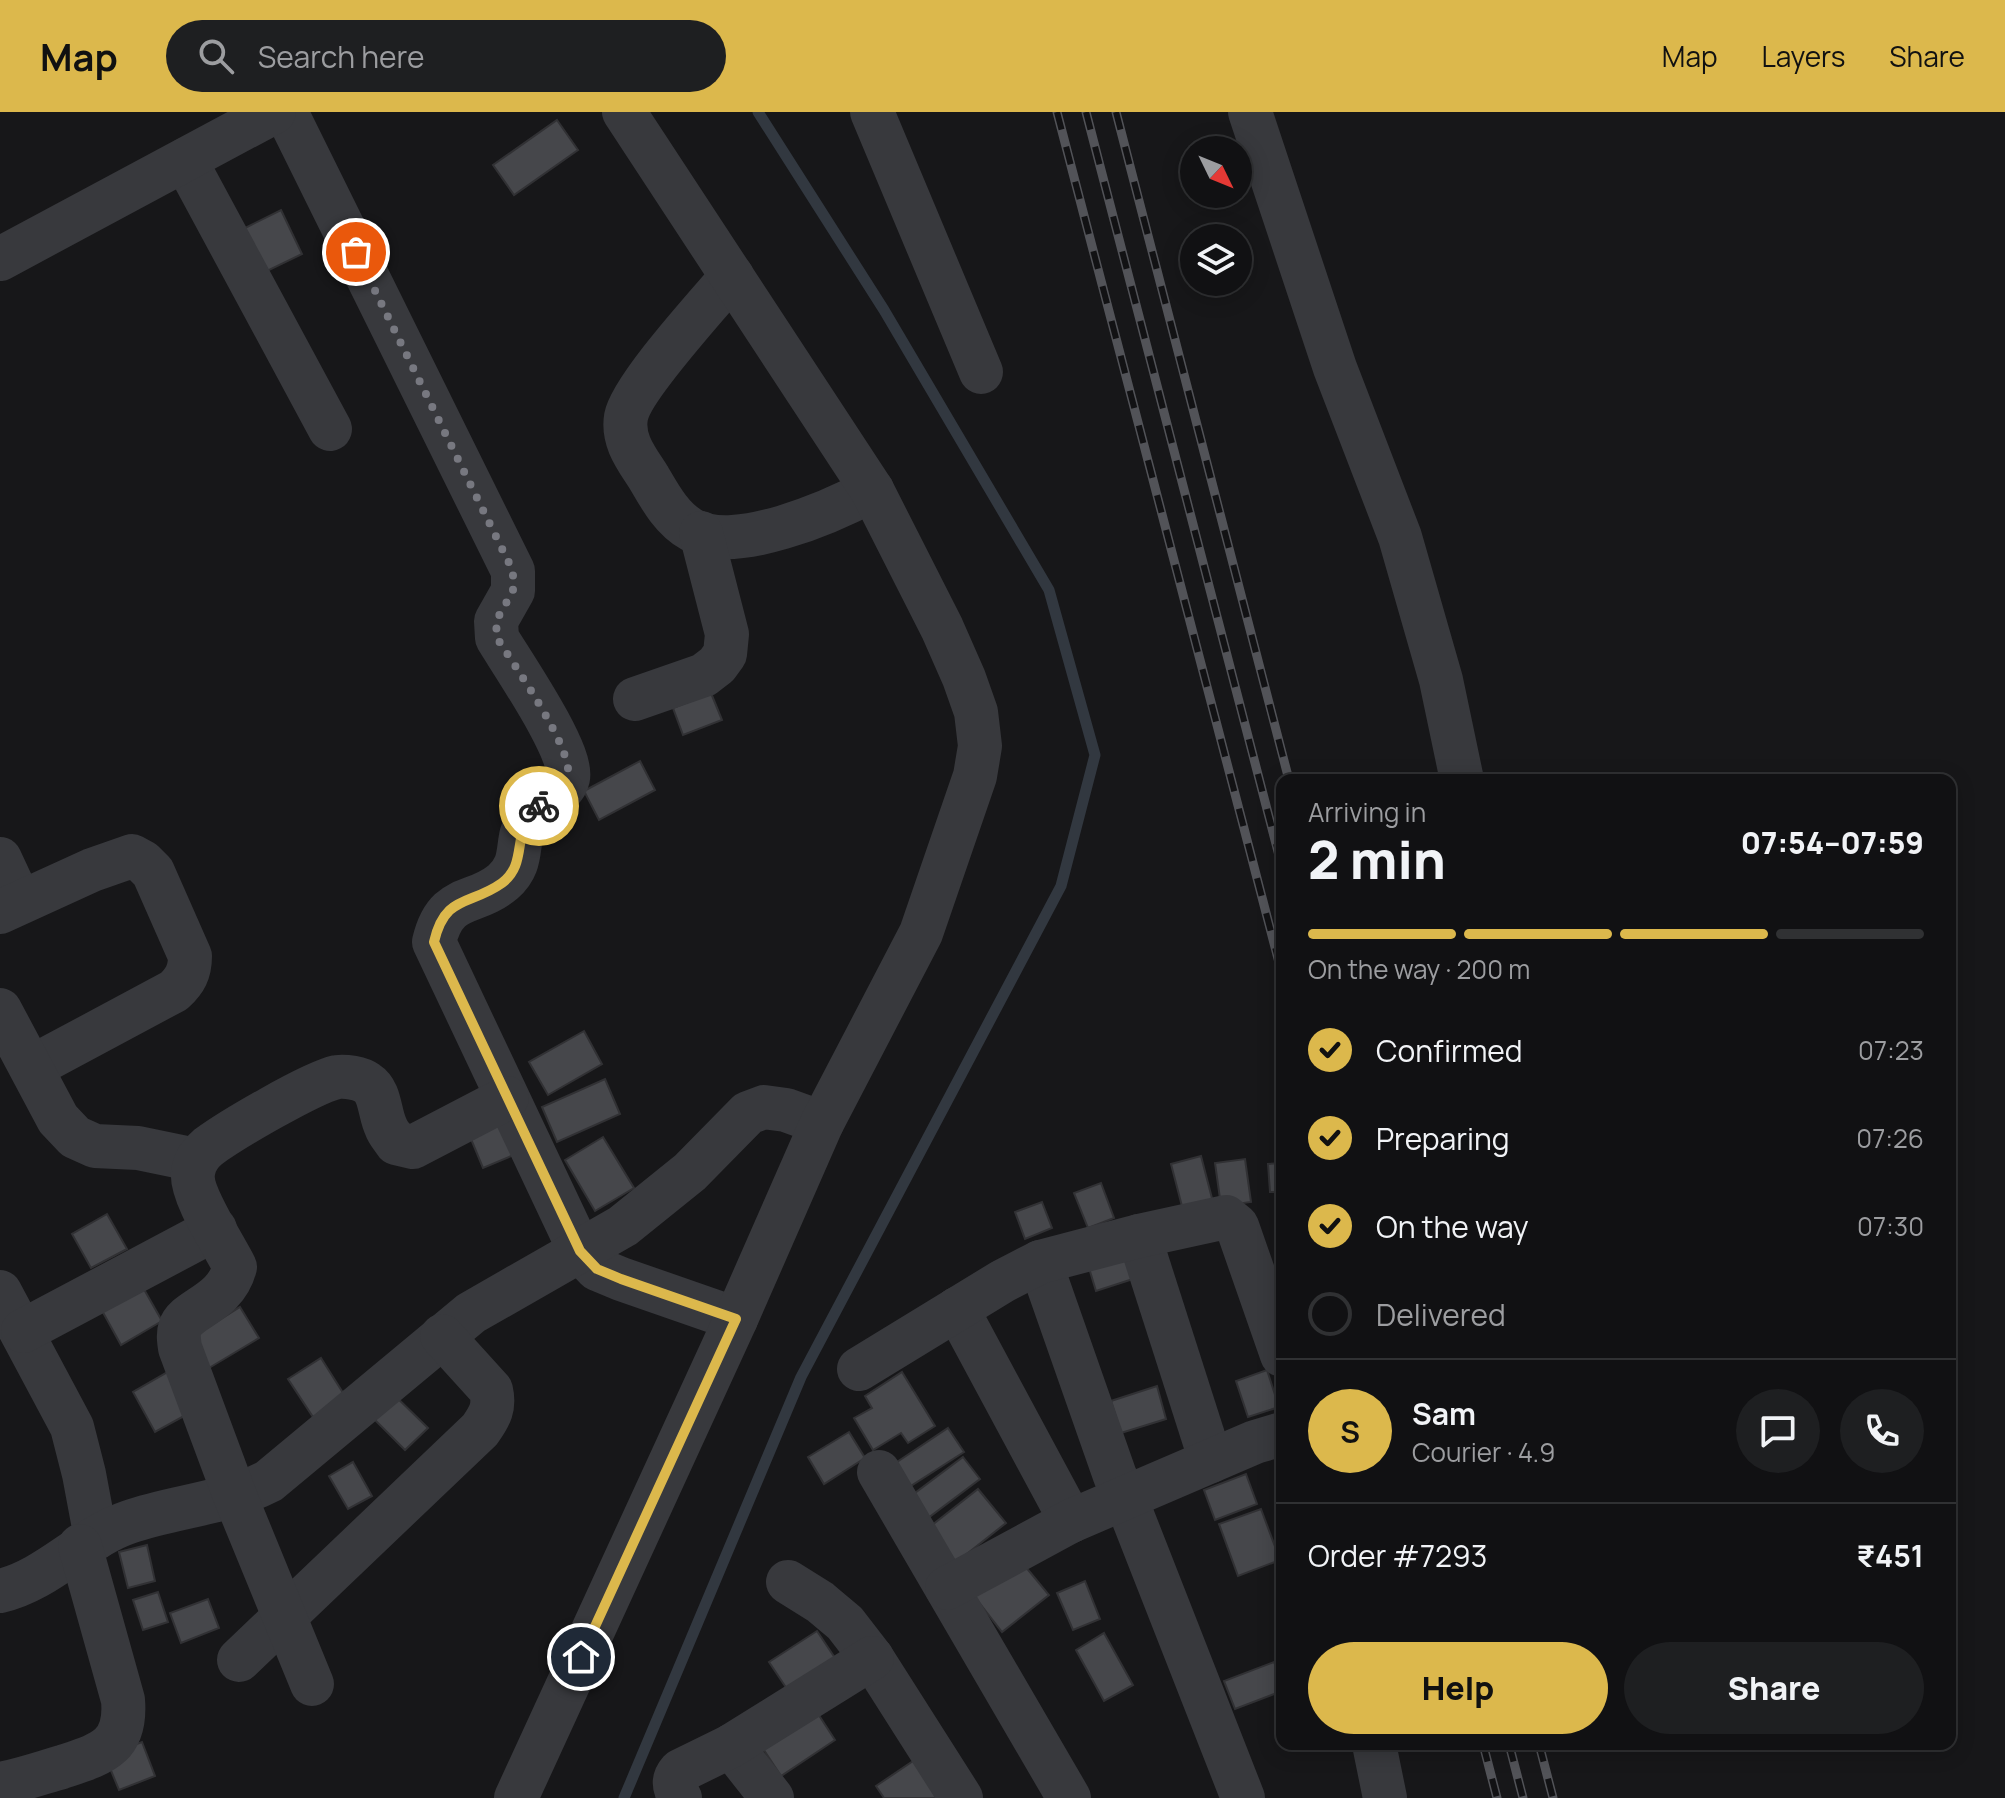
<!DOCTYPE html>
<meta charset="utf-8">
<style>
:root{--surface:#111113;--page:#1e1f21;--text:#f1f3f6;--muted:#9c9da0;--line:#303133;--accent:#dcb84c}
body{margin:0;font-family:Manrope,sans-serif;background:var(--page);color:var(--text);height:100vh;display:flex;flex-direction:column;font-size:30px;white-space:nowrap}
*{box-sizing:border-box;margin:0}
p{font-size:26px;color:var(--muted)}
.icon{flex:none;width:44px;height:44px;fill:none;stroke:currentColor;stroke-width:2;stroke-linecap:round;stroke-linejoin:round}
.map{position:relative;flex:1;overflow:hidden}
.side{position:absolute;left:1276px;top:662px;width:680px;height:976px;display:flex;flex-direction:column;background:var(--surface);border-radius:16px;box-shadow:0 4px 20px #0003,0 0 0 2px var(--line)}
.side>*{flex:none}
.needle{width:52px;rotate:133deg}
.buttons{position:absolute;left:1180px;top:24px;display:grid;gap:16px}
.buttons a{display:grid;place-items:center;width:72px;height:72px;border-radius:50%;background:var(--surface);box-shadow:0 4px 20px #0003,0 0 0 2px var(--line);font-size:40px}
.pin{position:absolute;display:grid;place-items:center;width:68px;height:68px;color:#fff;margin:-34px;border:4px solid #fff;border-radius:50%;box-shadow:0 2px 8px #0007}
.courier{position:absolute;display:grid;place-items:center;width:80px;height:80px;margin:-40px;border:6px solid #dcb84c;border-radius:50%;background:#fff;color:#222;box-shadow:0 2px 10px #0007}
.head em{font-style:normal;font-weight:800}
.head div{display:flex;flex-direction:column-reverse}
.head{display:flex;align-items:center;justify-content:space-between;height:136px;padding:0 32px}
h1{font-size:52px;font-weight:800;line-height:60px}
.bar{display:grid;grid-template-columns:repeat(4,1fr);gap:12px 8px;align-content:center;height:96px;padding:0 32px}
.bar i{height:10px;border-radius:6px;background:var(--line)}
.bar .current{background:var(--accent)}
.bar p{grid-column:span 4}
.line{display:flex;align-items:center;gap:20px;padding:0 32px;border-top:2px solid var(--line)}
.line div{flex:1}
.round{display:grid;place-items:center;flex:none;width:84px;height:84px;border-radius:42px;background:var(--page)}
ol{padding:0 32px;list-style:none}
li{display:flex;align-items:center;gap:24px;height:88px}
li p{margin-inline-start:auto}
li .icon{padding:8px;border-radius:50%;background:var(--accent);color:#111;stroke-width:4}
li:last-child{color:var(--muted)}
li i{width:44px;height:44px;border:4px solid var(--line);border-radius:50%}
.cta{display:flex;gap:16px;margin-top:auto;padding:16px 32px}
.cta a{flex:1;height:92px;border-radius:48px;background:var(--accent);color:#111;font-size:32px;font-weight:800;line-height:92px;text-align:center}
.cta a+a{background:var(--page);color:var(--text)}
header{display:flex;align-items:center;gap:48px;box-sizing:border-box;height:112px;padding:0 40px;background:var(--accent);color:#111}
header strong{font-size:38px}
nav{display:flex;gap:44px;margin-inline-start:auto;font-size:28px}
.search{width:560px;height:72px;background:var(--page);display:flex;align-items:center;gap:20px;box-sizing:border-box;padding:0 28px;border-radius:44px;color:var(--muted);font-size:30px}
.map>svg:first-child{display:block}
</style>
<header>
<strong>Map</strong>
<div class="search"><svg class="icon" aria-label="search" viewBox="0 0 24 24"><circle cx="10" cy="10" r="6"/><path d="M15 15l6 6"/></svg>Search here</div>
<nav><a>Map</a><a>Layers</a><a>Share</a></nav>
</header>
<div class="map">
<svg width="2005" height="1686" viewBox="0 0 2005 1686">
<rect width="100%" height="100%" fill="#171719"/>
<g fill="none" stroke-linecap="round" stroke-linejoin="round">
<path stroke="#323840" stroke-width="11" d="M624,1686L801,1265L1061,774L1095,643L1049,478L884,198L758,0"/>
</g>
<g fill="#46474b" stroke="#313134" stroke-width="2">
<path d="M557,8L578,38L514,83L493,53Z"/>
<path d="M281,98L302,142L265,160L245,116Z"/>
<path d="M711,581L722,608L683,623L673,596Z"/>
<path d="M640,649L655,678L599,708L584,679Z"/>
<path d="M584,919L602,952L548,983L529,950Z"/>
<path d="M605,967L620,1002L557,1030L542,995Z"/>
<path d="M500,1001L516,1042L483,1056L466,1015Z"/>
<path d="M603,1025L634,1076L595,1099L565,1048Z"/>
<path d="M1201,1044L1214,1094L1184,1102L1171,1052Z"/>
<path d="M1245,1047L1251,1090L1221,1094L1215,1051Z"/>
<path d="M1282,1051V1080H1270L1268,1052Z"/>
<path d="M1101,1071L1114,1106L1088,1116L1074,1081Z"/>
<path d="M1042,1090L1052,1116L1025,1127L1015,1100Z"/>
<path d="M107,1102L127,1137L91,1156L72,1122Z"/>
<path d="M1131,1141L1139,1165L1096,1179L1089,1156Z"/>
<path d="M141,1172L162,1209L121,1233L100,1195Z"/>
<path d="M240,1195L259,1226L209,1256L191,1226Z"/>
<path d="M321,1246L345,1284L313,1305L288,1267Z"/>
<path d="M173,1257L195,1298L155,1320L133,1280Z"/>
<path d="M1267,1258L1279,1295L1248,1305L1236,1269Z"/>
<path d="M902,1260L935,1314L908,1331L901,1321L873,1338L854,1306L872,1296L865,1284Z"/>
<path d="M1157,1274L1166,1307L1121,1321L1111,1289Z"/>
<path d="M387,1276L428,1316L405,1338L365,1298Z"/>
<path d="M948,1316L964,1340L906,1377L891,1354Z"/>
<path d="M849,1320L865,1346L824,1372L808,1345Z"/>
<path d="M963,1345L980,1367L928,1406L911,1384Z"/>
<path d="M353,1350L372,1384L348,1397L329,1364Z"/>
<path d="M1246,1362L1257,1392L1215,1408L1204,1378Z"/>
<path d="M978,1377L1006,1411L954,1452L927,1417Z"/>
<path d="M1261,1397L1280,1448L1238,1464L1219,1412Z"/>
<path d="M147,1433L155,1469L128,1476L119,1440Z"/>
<path d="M1020,1448L1049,1483L1002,1520L974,1484Z"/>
<path d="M1085,1469L1100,1507L1073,1518L1057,1481Z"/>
<path d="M158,1480L168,1510L143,1518L133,1488Z"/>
<path d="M208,1487L219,1516L181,1531L170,1501Z"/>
<path d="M817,1519L837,1549L789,1580L769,1550Z"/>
<path d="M1104,1521L1133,1573L1104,1589L1076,1538Z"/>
<path d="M1274,1550L1282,1570V1579L1235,1597L1224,1569Z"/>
<path d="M811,1591L835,1628L781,1664L756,1626Z"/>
<path d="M142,1630L155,1664L119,1678L105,1644Z"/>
<path d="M919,1645L936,1686H884L876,1674Z"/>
</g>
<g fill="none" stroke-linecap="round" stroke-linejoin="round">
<g stroke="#38393d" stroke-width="44">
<path d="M286,0L513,459V479L496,509L497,526C512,551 574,641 568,666C564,684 537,693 527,709C514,730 526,750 503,770C473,795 446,780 434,830L580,1139L597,1157L621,1167L736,1207"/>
<path d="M872,0L981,260"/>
<path d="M1250,0L1335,256L1400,425L1441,568L1462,668"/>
<path d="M185,48L330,317"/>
<path d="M0,147L274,0"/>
<path d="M732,164C710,190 631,276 626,305C622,329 637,347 649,366C660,385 672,407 692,418C735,442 831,400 872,378"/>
<path d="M635,587L704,563L717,553L725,542L727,522L701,421"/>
<path d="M0,747L20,790"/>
<path d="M0,800L92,758L132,744L143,750L153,760L190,844C190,860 185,869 174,879L32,955"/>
<path d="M0,898L58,1007L75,1025L95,1034L138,1036L196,1048"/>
<path d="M1139,1124L1211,1349"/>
<path d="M1040,1150L1115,1364L1125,1385L1243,1686"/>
<path d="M0,1180L72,1315L84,1362L96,1426"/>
<path d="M957,1197L1071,1409"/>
<path d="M23,1219L215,1117"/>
<path d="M859,1257L1003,1169L1040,1150L1139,1124L1226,1105L1237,1114L1282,1243"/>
<path d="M879,1360L1069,1686"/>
<path d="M788,1470L820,1490L845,1511L872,1546L961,1686"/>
<path d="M947,1476L1071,1409L1255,1330L1282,1322"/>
<path d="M0,1479C48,1468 82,1426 129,1410C175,1394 225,1392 269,1369L471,1201L623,1114L690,1060L748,1001L764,995L786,998L822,1011"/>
<path d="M239,1548L480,1318C490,1304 495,1295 491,1278L442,1224"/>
<path d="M312,1572L235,1384L180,1236C179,1229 178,1222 180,1216C186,1196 225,1193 235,1155C224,1133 190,1082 193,1061C194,1050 200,1042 208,1035C231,1018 311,971 337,965C346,964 360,966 367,971C381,980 379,1001 386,1015C388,1021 393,1026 396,1031L413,1035L507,986"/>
<path d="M1374,1632L1385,1686"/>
<path d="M731,1634L772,1686"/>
<path d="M0,1672C21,1668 41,1661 62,1655C101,1642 127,1636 123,1588L80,1434"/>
<path d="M516,1686L736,1207L822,1011L921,821L975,664L980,634L976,600L964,566L942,516L872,378L624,0"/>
<path d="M680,1686C674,1676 672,1668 680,1659L731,1634L872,1546"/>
</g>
<g stroke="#525358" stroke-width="9">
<g id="rail">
<path d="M1057,0L1282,862"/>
<path d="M1086,0L1282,755"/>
<path d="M1116,0L1289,668"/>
<path d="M1483,1632L1497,1686"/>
<path d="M1509,1632L1523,1686"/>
<path d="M1539,1632L1553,1686"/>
</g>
</g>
<use href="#rail" stroke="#121214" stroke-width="6" stroke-dasharray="18" stroke-linecap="butt"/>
</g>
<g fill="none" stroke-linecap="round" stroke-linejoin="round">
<path stroke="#777880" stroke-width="8" stroke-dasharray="0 14.4" d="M356,140L513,459V479L496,509L497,526C514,553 572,635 568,663C567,678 550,686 539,694"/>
<path stroke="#dcb84c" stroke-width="10" d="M539,694C534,700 527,707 524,714C517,735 522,756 502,771C470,794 445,782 434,830L580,1139L597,1157L621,1167L736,1207L581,1545"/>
</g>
</svg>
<div class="buttons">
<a><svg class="needle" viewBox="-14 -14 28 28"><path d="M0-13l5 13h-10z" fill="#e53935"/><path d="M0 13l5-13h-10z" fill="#9c9da0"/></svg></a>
<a><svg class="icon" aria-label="layers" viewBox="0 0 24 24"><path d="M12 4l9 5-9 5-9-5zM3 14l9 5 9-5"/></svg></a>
</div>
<div class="pin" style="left:356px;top:140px;background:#ea580c"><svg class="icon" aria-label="bag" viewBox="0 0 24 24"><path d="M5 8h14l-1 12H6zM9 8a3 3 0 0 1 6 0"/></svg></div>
<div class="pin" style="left:581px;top:1545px;background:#1f2937"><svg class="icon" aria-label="home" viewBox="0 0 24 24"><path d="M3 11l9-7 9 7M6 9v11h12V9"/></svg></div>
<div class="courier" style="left:539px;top:694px"><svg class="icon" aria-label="bike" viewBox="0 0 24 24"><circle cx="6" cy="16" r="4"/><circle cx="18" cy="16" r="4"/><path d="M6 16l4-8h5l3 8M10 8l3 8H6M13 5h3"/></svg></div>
<section class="side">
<div class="head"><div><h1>2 min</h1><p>Arriving in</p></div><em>07:54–07:59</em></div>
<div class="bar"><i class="current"></i><i class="current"></i><i class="current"></i><i></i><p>On the way · 200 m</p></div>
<ol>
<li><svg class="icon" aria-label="check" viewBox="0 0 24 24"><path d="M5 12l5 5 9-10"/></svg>Confirmed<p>07:23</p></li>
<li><svg class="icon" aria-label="check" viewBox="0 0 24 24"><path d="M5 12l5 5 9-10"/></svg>Preparing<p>07:26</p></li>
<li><svg class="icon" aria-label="check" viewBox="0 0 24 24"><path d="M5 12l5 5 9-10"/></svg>On the way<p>07:30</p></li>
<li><i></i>Delivered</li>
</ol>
<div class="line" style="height:144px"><b class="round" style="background:var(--accent);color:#111">S</b><div><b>Sam</b><p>Courier · 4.9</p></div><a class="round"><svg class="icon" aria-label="chat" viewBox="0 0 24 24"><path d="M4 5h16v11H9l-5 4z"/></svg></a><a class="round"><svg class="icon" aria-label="phone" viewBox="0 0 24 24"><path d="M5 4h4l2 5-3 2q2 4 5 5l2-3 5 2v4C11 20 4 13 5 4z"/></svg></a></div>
<div class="line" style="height:104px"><div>Order #7293</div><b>₹451</b></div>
<div class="cta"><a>Help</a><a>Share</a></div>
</section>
</div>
